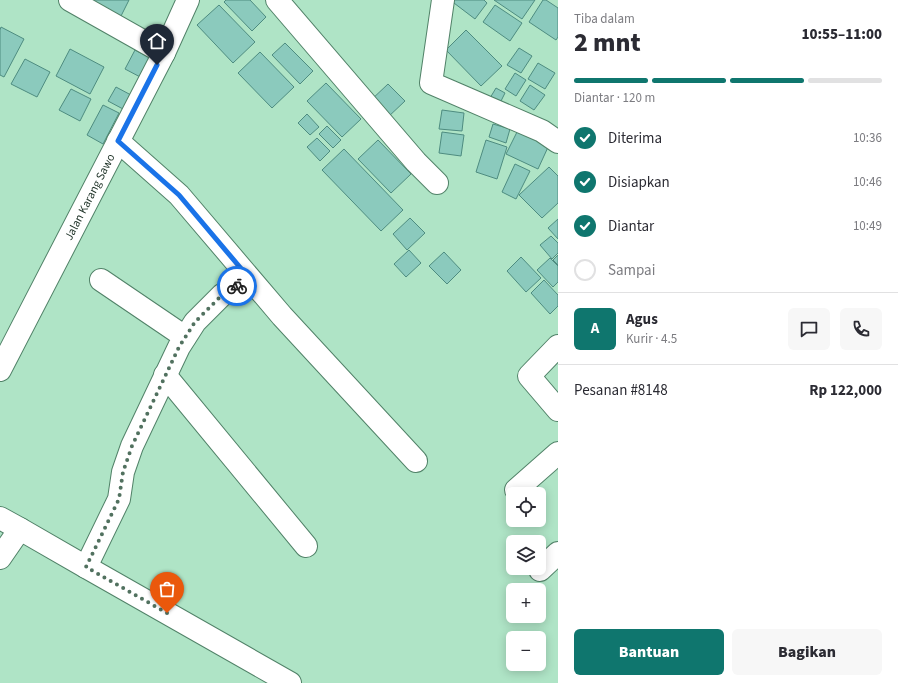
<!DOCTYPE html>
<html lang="id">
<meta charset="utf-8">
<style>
:root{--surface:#fff;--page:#f7f7f7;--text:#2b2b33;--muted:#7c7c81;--line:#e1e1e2;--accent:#0f766e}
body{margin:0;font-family:"Source Sans 3",sans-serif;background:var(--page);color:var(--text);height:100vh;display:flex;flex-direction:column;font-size:15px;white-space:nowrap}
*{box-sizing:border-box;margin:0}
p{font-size:13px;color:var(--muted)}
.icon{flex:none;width:22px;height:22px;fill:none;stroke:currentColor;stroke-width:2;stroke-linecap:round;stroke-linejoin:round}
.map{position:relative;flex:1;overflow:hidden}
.drawer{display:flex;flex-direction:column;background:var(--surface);width:340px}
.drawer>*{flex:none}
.fabs{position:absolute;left:506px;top:487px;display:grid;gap:8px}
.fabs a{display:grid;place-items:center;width:40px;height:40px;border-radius:6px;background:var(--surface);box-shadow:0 2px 10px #0003;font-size:20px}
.pin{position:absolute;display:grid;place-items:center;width:34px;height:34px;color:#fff;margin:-41px -17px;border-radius:50% 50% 50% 0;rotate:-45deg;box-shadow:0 0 4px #0007}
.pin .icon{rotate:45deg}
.courier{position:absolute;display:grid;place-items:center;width:40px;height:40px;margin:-20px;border:3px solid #1a73e8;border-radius:50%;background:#fff;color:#222;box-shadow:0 1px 5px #0007}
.head em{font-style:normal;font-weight:800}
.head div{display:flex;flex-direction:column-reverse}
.head{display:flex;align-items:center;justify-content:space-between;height:68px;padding:0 16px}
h1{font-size:26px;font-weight:800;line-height:30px}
.bar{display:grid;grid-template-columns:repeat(4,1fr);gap:6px 4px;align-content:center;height:48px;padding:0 16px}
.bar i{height:5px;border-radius:3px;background:var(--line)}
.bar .on{background:var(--accent)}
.bar p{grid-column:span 4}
.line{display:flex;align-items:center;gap:10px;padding:0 16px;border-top:1px solid var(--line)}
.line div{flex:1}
.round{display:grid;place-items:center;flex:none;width:42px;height:42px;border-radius:6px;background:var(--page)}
ol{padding:0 16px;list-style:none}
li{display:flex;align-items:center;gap:12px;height:44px}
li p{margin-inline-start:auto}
li .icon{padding:4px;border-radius:50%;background:var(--accent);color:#fff;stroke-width:4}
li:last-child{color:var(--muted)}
li i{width:22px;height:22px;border:2px solid var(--line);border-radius:50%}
.primary-button{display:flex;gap:8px;margin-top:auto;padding:8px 16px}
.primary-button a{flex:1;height:46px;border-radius:6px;background:var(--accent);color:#fff;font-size:16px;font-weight:800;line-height:46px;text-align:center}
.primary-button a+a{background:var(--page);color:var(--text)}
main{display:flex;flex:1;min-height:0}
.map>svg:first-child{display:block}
</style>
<main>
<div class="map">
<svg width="558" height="683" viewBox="0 0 558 683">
<rect width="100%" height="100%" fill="#afe4c6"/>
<g fill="#8bcabd" stroke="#4e8c80">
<path d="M76,0H129L118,22Z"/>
<path d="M226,0H250L266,17L252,31L224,2Z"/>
<path d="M450,0H484L487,3L475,19Z"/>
<path d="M494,0H535L522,19Z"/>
<path d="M543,0H546L558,8V37L556,40L529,22Z"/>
<path d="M219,5L255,42L233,63L197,25Z"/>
<path d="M495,5L522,23L510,41L483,22Z"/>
<path d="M1,27L24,39L4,77L0,75V30Z"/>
<path d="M466,30L502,66L481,86L446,50Z"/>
<path d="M285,43L313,71L300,84L272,55Z"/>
<path d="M519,48L532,56L521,73L507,65Z"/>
<path d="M70,49L104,67L90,94L56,76Z"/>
<path d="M135,50L154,60L144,79L125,69Z"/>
<path d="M260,52L294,87L272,108L238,73Z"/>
<path d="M25,59L50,72L37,97L11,84Z"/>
<path d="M538,63L555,73L545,89L528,79Z"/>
<path d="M515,73L526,80L516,96L505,89Z"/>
<path d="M326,83L361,119L342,137L307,101Z"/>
<path d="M388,84L405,101L387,118L370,101Z"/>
<path d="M530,85L545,95L534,110L520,101Z"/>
<path d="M116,87L131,95L123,109L108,101Z"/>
<path d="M496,88L505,93L500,103L490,98Z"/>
<path d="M71,89L91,99L80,121L59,110Z"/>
<path d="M103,105L119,113L103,144L87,135Z"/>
<path d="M442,110L464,113L462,131L439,129Z"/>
<path d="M307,114L319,127L310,135L298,123Z"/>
<path d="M493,124L510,129L506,143L489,137Z"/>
<path d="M327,126L341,140L333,148L319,134Z"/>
<path d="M518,130L549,145L538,169L506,154Z"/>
<path d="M442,132L464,135L461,156L439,153Z"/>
<path d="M317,138L330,151L320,161L307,147Z"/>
<path d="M378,140L411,174L391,193L358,159Z"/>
<path d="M486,140L507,147L497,179L476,172Z"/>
<path d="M344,149L403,210L381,231L322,170Z"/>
<path d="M515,164L530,171L516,199L502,192Z"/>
<path d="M549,167L558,176V203L542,218L519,195Z"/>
<path d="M410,218L425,233L407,250L393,234Z"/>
<path d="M558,219V239L548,228Z"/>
<path d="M551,236L558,243V253L552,259L540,245Z"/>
<path d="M409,250L421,263L406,277L394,264Z"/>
<path d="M444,252L461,270L447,284L429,266Z"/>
<path d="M558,255V265L553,260Z"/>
<path d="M521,257L541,278L526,292L507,271Z"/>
<path d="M550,258L558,266V282L553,287L537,270Z"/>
<path d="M544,280L558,295V306L550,314L531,293Z"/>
</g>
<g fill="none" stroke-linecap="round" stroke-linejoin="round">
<g stroke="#518268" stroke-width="24">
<g id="minor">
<path d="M70,0L164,53"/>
<path d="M277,0L416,162L437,183"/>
<path d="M443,0L431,83L542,131L558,142"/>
<path d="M118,141L179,195L282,316L416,461"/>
<path d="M101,280L185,337"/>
<path d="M558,346L529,376L558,410"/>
<path id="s1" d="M0,370L164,53L188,0"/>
<path d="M165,375L306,546"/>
<path d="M516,490L558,453"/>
<path d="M0,558L20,529"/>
<path d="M86,567L119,499L123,472L132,446L179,347L195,322L222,295L249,278"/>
<path d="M540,570L558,553"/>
</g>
</g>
<g stroke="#518268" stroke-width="24">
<path id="major" d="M0,518L20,529L86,567L290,683"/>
</g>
<use href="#minor" stroke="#fff" stroke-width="22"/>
<use href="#major" stroke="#fff" stroke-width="22"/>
</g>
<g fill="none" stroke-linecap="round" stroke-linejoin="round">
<path stroke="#51715f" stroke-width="4" stroke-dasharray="0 7.2" d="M167,613L86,567L119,499L123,472L132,446L179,347L195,322L222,295L237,286"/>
<path stroke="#1a73e8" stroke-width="5" d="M157,65L118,141L179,195L249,278L237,286"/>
</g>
<g text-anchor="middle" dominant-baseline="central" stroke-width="3" stroke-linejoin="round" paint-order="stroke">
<g font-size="12" fill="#1f3328" stroke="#e4feee">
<text stroke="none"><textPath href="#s1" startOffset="195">Jalan Karang Sawo</textPath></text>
</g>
</g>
</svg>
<div class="fabs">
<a><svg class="icon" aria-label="locate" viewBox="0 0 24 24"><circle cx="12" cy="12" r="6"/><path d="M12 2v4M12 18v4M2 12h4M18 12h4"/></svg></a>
<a><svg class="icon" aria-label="layers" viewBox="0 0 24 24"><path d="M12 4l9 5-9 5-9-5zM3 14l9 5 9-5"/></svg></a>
<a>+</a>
<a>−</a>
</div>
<div class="pin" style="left:167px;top:613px;background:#ea580c"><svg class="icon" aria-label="bag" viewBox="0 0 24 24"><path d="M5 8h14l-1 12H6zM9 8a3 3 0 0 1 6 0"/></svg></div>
<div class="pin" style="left:157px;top:65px;background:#1f2937"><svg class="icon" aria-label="home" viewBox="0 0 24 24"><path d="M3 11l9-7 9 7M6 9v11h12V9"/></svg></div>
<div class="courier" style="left:237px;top:286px"><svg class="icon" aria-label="bike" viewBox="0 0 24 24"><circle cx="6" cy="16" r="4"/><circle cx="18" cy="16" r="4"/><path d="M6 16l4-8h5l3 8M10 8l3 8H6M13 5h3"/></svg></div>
</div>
<section class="drawer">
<div class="head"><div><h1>2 mnt</h1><p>Tiba dalam</p></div><em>10:55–11:00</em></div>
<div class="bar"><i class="on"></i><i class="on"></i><i class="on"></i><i></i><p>Diantar · 120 m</p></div>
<ol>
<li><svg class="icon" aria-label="check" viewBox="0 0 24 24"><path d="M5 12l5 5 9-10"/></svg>Diterima<p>10:36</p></li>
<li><svg class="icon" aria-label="check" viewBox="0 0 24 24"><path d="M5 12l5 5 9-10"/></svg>Disiapkan<p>10:46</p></li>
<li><svg class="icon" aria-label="check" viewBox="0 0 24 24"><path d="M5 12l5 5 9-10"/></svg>Diantar<p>10:49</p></li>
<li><i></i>Sampai</li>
</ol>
<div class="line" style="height:72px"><b class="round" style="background:var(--accent);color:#fff">A</b><div><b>Agus</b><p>Kurir · 4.5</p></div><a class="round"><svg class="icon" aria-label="chat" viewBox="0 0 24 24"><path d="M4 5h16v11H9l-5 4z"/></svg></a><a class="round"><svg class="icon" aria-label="phone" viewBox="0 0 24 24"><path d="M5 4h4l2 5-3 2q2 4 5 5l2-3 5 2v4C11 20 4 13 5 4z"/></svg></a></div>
<div class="line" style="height:52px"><div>Pesanan #8148</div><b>Rp 122,000</b></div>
<div class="primary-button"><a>Bantuan</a><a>Bagikan</a></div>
</section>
</main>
